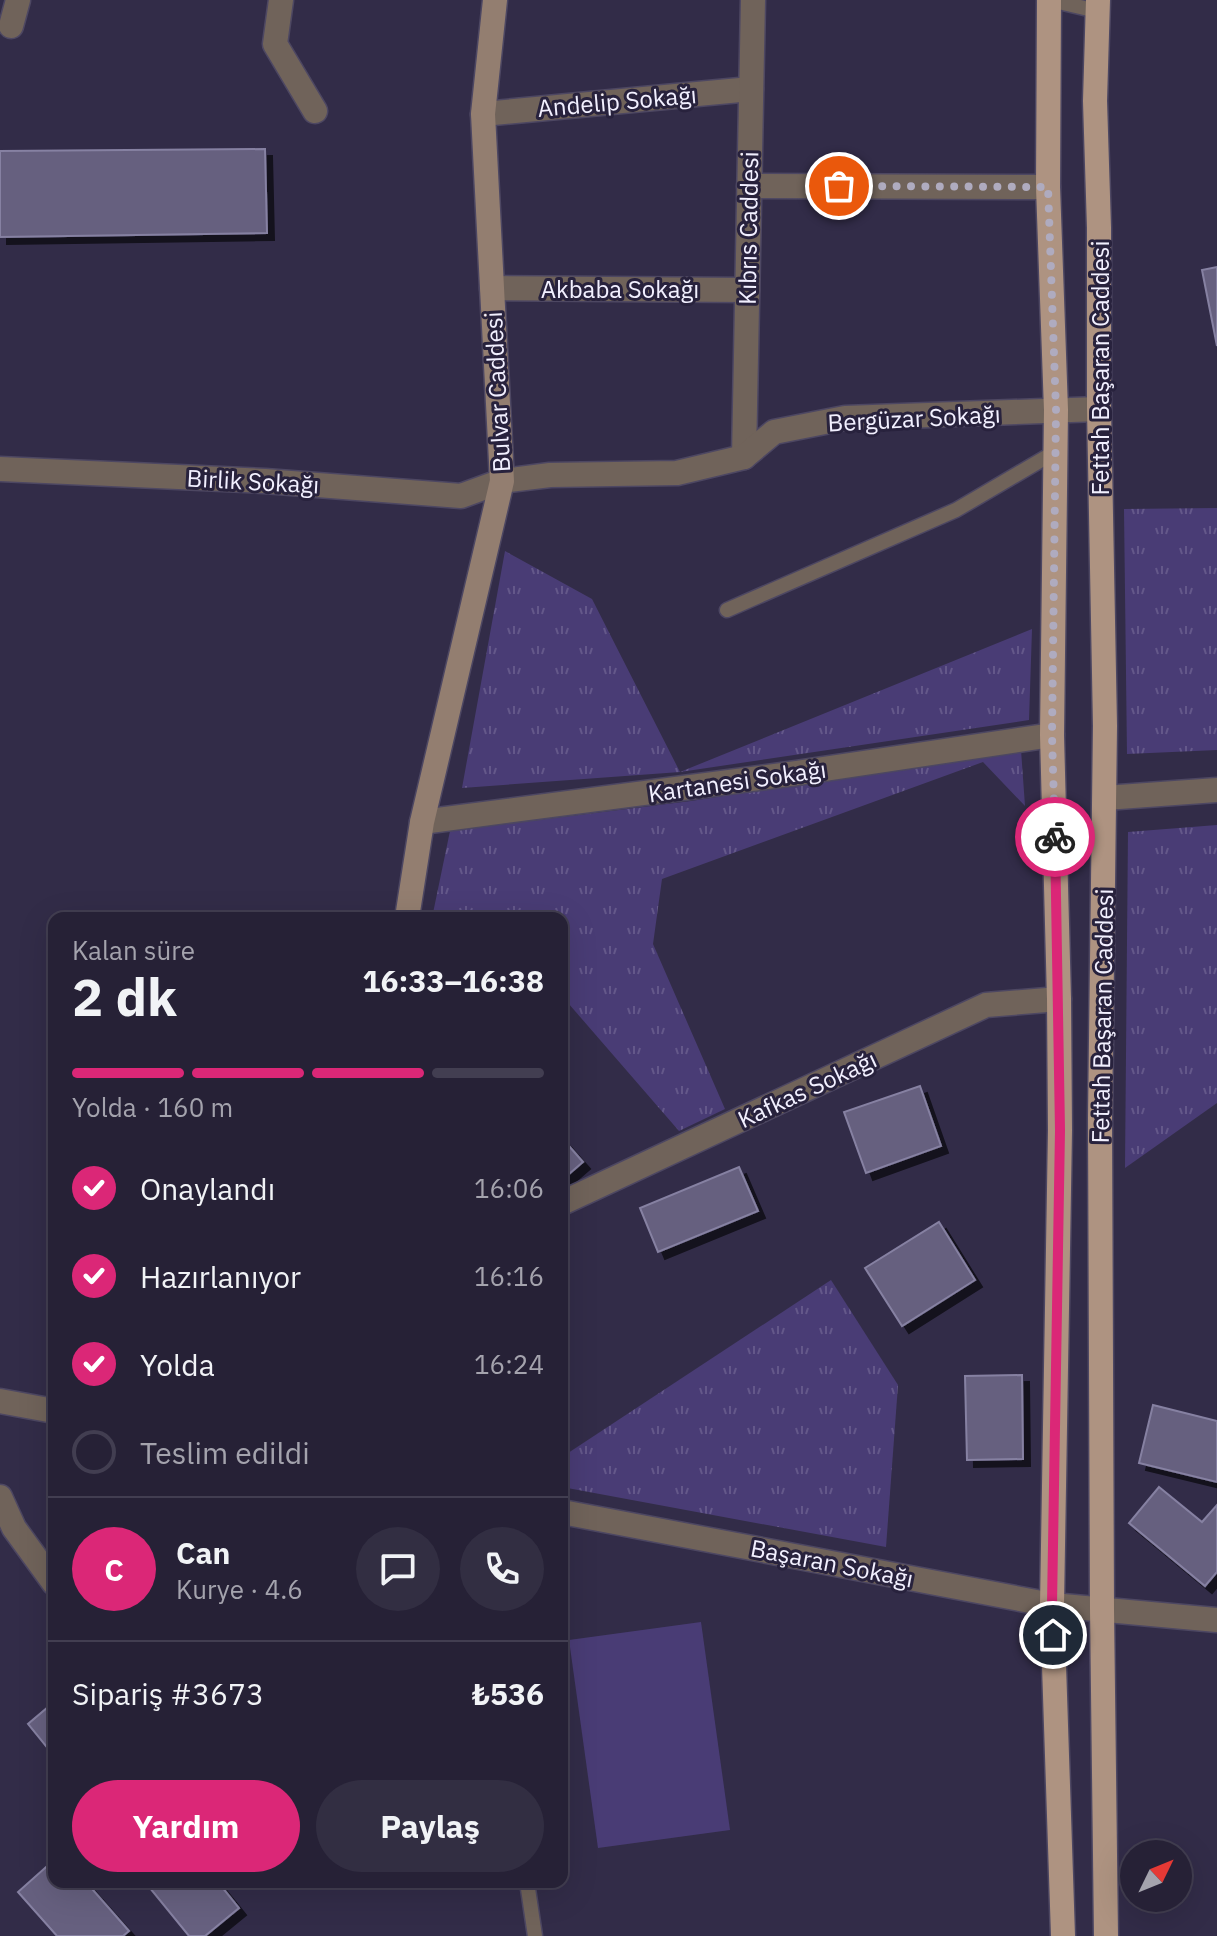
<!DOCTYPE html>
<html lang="tr">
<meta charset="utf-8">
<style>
:root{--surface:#262136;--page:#322e42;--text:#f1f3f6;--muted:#a4a3ad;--line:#423e51;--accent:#db2777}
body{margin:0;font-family:"IBM Plex Sans",sans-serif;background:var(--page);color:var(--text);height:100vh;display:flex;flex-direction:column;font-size:30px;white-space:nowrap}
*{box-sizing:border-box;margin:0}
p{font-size:26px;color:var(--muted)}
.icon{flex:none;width:44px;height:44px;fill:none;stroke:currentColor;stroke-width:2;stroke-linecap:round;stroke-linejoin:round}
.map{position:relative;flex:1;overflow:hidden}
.sheet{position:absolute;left:48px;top:912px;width:520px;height:976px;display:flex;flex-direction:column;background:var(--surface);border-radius:16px;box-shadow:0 8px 32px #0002,0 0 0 2px var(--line)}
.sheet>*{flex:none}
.needle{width:52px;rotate:47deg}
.controls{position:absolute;left:1120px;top:1840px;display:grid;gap:16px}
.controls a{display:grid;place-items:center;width:72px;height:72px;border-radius:50%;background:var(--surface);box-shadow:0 8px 32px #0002,0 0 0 2px var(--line);font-size:40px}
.pin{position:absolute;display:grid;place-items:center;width:68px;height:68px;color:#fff;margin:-34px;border:4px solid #fff;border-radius:50%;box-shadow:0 2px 8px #0007}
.courier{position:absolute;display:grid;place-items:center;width:80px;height:80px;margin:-40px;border:6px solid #db2777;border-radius:50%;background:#fff;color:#222;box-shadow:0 2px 10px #0007}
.overview em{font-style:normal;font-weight:800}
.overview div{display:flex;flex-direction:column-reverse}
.overview{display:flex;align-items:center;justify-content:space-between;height:136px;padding:0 24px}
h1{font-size:52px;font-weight:800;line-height:60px}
.bar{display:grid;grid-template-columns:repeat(4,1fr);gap:12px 8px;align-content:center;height:96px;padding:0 24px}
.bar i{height:10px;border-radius:6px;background:var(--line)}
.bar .on{background:var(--accent)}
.bar p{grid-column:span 4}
.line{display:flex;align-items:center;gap:20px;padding:0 24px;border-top:2px solid var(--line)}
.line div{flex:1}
.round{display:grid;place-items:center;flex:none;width:84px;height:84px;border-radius:42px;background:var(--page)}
ol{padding:0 24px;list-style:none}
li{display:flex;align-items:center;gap:24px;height:88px}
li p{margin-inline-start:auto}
li .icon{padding:8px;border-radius:50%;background:var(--accent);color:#fff;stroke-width:4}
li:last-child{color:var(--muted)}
li i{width:44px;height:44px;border:4px solid var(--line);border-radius:50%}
.cta{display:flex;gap:16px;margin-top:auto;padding:16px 24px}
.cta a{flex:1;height:92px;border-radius:48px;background:var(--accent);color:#fff;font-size:32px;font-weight:800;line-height:92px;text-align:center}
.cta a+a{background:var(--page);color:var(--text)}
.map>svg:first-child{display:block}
</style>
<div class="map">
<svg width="1217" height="1936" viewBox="0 0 1217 1936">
<defs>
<pattern id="grass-tufts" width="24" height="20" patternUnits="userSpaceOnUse" patternTransform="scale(2)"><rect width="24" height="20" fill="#493c75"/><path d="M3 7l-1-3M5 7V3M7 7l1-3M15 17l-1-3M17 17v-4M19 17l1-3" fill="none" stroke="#64588a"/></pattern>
<filter id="shadow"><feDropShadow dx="7" dy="7" stdDeviation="0" flood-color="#0009"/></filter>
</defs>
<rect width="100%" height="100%" fill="#322c48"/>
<g fill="url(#grass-tufts)">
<path d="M1217,508V750L1127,754L1124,509Z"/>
<path d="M505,551L592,599L680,772L1032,629L1029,720L680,772L462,788Z"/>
<path d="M1021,750L1025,806L983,762L662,879L653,944L725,1109L679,1131L562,996V918H432L450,831L691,801Z"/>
<path d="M1217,825V1103L1125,1168L1128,832Z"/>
<path d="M831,1280L898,1385L886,1547L562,1487V1457Z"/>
</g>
<path fill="#493c75" d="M701,1622L730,1830L598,1848L569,1640Z"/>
<g fill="#66607f" stroke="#8681a2" stroke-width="2" filter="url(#shadow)">
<path d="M265,149L267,233L0,237V151Z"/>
<path d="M1217,267V346L1202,270Z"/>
<path d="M920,1086L941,1146L866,1173L844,1112Z"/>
<path d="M562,1138L583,1162L562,1180Z"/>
<path d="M739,1167L758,1211L658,1252L640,1208Z"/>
<path d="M939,1222L975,1280L902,1326L865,1268Z"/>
<path d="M1022,1375L1023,1459L967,1460L965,1376Z"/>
<path d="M1153,1405L1217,1421V1482L1139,1463Z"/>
<path d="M1159,1487L1202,1522L1217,1505V1572L1205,1586L1129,1523Z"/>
<path d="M54,1702V1756L28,1724Z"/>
<path d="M54,1860V1882H86L129,1931L123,1936H57L18,1892Z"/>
<path d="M145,1882H218L239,1908L205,1936H189Z"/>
</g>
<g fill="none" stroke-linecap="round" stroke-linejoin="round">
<g stroke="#4d4762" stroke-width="17">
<g id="lane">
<path d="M1050,0L1097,11"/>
<path d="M727,610L956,510L1055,452"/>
<path d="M527,1882L535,1936"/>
</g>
</g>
<g stroke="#4d4762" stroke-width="27">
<g id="street">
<path d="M281,0L275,44L315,111"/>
<path d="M11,26L18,0"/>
<path d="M483,114L751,89"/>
<path d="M749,186L1048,187"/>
<path d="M492,288L747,290"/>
<path d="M744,457L753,0"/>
<path d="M0,469L265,481L461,496L502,481L550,475L677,473L744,457L774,432L845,418L1099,409"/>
<path d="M1105,798L1217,790"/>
<path d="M422,822L797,773L1052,735"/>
<path d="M562,1203L986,1005L1059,999"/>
<path d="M0,1401L54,1411"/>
<path d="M0,1497L14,1528L54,1583"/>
<path d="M562,1512L1052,1605L1217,1620"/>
</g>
</g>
<g stroke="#4d4762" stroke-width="27">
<path id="secondary" d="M407,918L422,822L502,481L483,114L495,0"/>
</g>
<g stroke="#4d4762" stroke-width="27">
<g id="primary">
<path d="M1049,0L1048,187L1056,410L1052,735L1059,999L1060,1130L1052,1605L1063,1936"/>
<path d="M1098,0L1095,101L1099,228V409L1105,726L1100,1118L1102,1609L1106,1936"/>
</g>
</g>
<use href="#lane" stroke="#70635a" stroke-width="14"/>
<use href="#street" stroke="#70635a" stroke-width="24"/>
<use href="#secondary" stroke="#937e70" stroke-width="24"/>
<use href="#primary" stroke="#ae9381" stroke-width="24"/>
</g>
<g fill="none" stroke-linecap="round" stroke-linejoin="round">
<path stroke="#afabbf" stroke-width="8" stroke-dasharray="0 14.4" d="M839,186L1048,187L1056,410L1052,735L1055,837"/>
<path stroke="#db2777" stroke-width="10" d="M1053,1635L1052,1605L1060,1130L1055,837"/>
</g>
<g text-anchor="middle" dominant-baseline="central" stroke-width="6" stroke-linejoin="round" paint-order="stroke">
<g font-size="24" fill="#f2f0ff" stroke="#28223d">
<text transform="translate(617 101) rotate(-5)">Andelip Sokağı</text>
<text transform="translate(748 228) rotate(-89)">Kıbrıs Caddesi</text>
<text x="620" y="289">Akbaba Sokağı</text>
<text transform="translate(1100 368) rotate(-90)">Fettah Başaran Caddesi</text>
<text transform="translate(497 392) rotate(-93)">Bulvar Caddesi</text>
<text transform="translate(914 418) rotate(-3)">Bergüzar Sokağı</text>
<text transform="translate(253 481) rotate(3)">Birlik Sokağı</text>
<text transform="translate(737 781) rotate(-8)">Kartanesi Sokağı</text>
<text transform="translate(1102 1016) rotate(-89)">Fettah Başaran Caddesi</text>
<text transform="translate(807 1089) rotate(-25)">Kafkas Sokağı</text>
<text transform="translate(832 1563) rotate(11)">Başaran Sokağı</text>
</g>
</g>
</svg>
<div class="controls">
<a><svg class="needle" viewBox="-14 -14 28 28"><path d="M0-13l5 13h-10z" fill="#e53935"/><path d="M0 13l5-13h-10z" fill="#a4a3ad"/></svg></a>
</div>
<div class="pin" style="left:839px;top:186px;background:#ea580c"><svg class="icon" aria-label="bag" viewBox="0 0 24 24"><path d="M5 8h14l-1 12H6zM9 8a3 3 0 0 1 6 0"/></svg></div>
<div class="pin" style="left:1053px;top:1635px;background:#1f2937"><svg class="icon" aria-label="home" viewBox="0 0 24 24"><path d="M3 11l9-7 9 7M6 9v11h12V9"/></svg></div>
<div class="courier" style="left:1055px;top:837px"><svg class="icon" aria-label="bike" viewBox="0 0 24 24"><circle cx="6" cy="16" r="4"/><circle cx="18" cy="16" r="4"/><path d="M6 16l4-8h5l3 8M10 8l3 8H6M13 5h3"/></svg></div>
<section class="sheet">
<div class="overview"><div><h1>2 dk</h1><p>Kalan süre</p></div><em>16:33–16:38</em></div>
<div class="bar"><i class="on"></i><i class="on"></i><i class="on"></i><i></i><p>Yolda · 160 m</p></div>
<ol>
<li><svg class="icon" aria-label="check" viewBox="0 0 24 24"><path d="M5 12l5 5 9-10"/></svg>Onaylandı<p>16:06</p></li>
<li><svg class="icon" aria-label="check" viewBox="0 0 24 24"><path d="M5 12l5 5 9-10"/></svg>Hazırlanıyor<p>16:16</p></li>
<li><svg class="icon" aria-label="check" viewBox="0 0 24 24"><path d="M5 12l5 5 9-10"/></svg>Yolda<p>16:24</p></li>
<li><i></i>Teslim edildi</li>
</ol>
<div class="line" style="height:144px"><b class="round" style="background:var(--accent);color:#fff">C</b><div><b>Can</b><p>Kurye · 4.6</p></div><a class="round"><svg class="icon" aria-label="chat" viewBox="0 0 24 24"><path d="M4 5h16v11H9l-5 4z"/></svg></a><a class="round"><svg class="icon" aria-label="phone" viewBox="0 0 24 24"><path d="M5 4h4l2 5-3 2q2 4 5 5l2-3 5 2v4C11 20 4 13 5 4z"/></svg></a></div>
<div class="line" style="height:104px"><div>Sipariş #3673</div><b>₺536</b></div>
<div class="cta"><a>Yardım</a><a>Paylaş</a></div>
</section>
</div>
